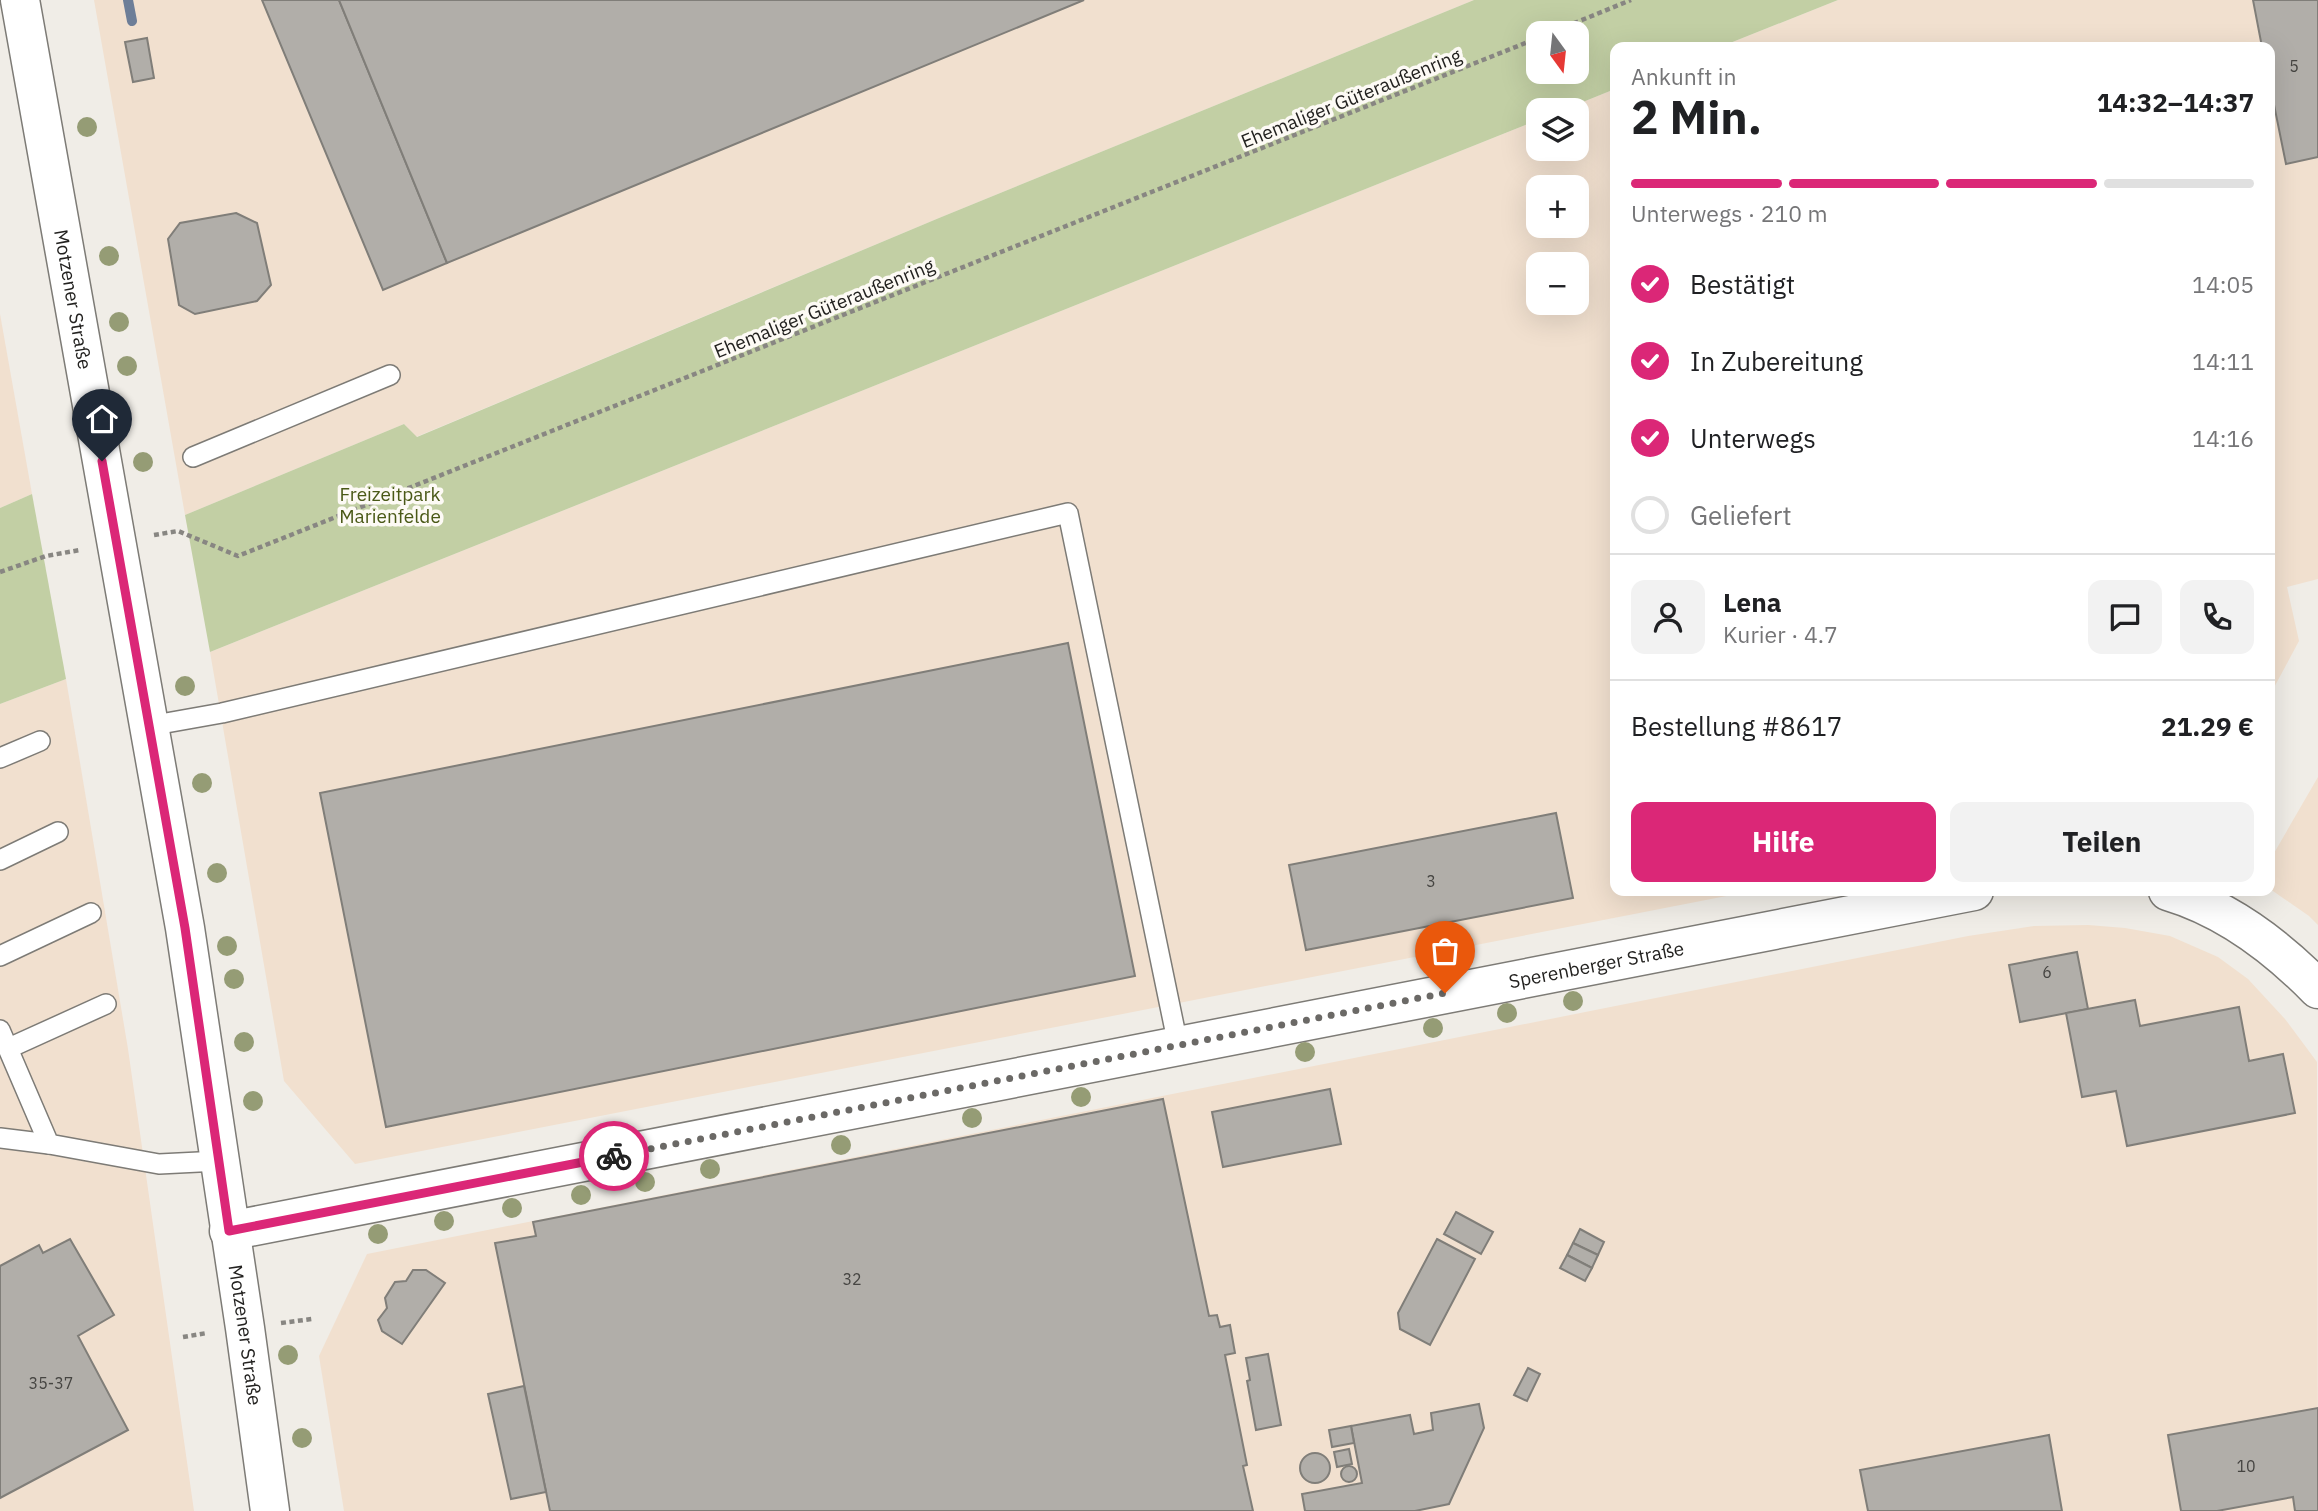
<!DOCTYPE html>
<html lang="de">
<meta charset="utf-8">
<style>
:root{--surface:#fff;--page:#f2f2f2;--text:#202124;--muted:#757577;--line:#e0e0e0;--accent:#db2777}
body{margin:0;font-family:"IBM Plex Sans",sans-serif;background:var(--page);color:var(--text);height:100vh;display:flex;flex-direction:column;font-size:26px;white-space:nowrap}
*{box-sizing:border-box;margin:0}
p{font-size:23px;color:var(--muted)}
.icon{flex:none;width:38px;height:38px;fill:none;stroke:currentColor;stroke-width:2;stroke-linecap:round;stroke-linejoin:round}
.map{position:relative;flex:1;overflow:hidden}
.drawer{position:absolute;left:1610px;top:42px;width:665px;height:854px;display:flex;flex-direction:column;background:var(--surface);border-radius:14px;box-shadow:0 7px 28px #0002}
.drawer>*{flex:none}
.needle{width:46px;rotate:165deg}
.tools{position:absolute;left:1526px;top:21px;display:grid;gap:14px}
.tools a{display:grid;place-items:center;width:63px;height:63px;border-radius:14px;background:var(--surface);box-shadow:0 7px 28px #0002;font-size:35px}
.pin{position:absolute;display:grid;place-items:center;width:60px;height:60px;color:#fff;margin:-72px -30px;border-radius:50% 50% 50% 0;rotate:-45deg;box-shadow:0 0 7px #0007}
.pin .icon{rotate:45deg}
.courier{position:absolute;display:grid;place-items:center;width:70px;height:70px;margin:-35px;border:5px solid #db2777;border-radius:50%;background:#fff;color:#222;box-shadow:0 2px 9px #0007}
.head em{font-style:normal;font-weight:800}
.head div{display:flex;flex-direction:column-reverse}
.head{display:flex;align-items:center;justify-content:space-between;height:119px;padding:0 21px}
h1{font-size:46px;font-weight:800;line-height:52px}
.bar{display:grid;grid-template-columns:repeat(4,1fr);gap:10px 7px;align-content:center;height:84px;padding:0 21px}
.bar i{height:9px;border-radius:5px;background:var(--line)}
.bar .current{background:var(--accent)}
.bar p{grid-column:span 4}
.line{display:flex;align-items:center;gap:18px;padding:0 21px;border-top:2px solid var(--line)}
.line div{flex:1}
.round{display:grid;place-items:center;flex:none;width:74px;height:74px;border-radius:14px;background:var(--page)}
ol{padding:0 21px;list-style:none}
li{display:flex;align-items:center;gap:21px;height:77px}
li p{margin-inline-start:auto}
li .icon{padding:7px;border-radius:50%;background:var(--accent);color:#fff;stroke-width:4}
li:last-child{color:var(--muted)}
li i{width:38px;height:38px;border:4px solid var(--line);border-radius:50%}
.primary-button{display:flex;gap:14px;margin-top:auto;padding:14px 21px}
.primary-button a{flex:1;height:80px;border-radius:14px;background:var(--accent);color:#fff;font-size:28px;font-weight:800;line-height:80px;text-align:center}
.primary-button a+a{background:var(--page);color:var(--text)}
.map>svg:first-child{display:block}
</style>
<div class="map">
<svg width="2318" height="1511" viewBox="0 0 2318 1511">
<rect width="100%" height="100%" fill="#f0ede7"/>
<g fill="#f1e0cf" fill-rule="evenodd">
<path d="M94,0H1474L939,218L416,437L404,424L185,515Z"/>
<path d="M1838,0H2318V579L2287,587L2299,641L2270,695V47H1720Z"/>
<path d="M1615,89V891H1752L355,1164L284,1081L210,652L1538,120V149H1577V110H1563ZM1538,187H1577V226H1538ZM1538,264H1577V303H1538Z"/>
<path d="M0,314L32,494L0,508Z"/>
<path d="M66,679L128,1049L194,1511H0V704Z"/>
<path d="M2318,777V925L2309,916L2270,889V860Z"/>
<path d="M2088,925L2125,928L2170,936L2218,957L2248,979L2285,1019L2317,1062L2318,1511H344L319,1356L367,1254L1968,936L2034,926Z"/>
</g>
<g fill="#c2cfa4" fill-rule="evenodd">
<path d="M1474,0H1838L1720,47H1615V89L1563,110H1538V120L210,652L185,515L404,424L417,437L939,218ZM1538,33H1577V72H1538Z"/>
<path d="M32,494L66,679L0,704V508Z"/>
</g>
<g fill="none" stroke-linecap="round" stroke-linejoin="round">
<path stroke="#6d7e98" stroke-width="10" d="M128,0L132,21"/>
</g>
<g fill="#b1aea9" stroke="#807e79" stroke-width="2">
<path d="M262,0H339L447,263L383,290Z"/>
<path d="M339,0H1084L447,263Z"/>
<path d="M2253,0H2318V157L2286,164L2270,85V47H2262Z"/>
<path d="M147,38L154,78L133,82L125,42Z"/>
<path d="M236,213L257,223L271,285L257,301L195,314L179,305L168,239L180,223Z"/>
<path d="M1068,643L1135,976L386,1127L320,793Z"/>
<path d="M1556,813L1573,898L1306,950L1289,865Z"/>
<path d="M2077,952L2088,1009L2020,1022L2009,965Z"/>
<path d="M2135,1000L2140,1026L2239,1007L2249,1061L2283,1054L2295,1113L2127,1146L2116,1091L2082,1097L2066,1013Z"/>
<path d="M1330,1089L1341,1144L1223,1167L1212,1112Z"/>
<path d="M1163,1099L1209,1316L1217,1315L1220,1327L1230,1325L1235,1353L1225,1355L1247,1465L1243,1466L1253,1511H550L495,1243L536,1236L533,1222Z"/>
<path d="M1456,1212L1493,1232L1481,1254L1444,1234Z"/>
<path d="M1580,1229L1604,1242L1598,1255L1573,1243Z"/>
<path d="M70,1239L114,1315L78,1336L128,1430L0,1498V1266L39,1245L43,1253Z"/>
<path d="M1437,1239L1475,1259L1430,1345L1400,1329L1398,1313Z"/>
<path d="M1573,1243L1598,1255L1592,1268L1567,1255Z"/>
<path d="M1567,1255L1592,1268L1585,1281L1560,1268Z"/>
<path d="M413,1270H426L445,1283L402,1344L382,1331L378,1320L387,1308L385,1298L395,1282L406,1281Z"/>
<path d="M1268,1354L1281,1425L1256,1430L1247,1381L1250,1380L1246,1358Z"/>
<path d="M1528,1368L1540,1374L1527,1401L1514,1395Z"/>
<path d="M524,1386L546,1492L511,1499L488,1394Z"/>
<path d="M1479,1404L1484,1428L1449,1504L1415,1511H1305L1302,1494L1362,1483L1351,1426L1410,1415L1414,1434L1433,1430L1431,1413Z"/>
<path d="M2318,1408V1511H2295L2293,1497L2217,1511H2181L2168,1435Z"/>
<path d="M1351,1426L1354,1443L1332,1447L1329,1430Z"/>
<path d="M2049,1435L2062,1511H1868L1860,1470Z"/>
<path d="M1349,1449L1352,1464L1337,1467L1334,1452Z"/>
<circle cx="1315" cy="1468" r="15"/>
<circle cx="1349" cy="1474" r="8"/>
</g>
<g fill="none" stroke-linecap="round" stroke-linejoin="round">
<g stroke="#7d7b76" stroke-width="22">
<g id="service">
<path d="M193,457L390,375"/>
<path d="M149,726L222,713L1068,513L1178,1045"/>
<path d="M0,758L40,741"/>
<path d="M0,860L58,832"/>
<path d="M0,956L91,913"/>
<path d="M0,1030L49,1144L159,1164L219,1161"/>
<path d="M9,1048L106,1004"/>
<path d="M0,1138L49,1144"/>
</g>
</g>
<g stroke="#7d7b76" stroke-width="41">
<g id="minor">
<path d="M2168,891C2225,908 2277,947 2318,989"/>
<path id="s1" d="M229,1231L1974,891"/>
</g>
</g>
<g stroke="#7d7b76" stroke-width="41">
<g id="tertiary">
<path id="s2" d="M20,0L185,928L245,1328L270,1511"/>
</g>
</g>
<g stroke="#888682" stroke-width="4.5" stroke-dasharray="5 3.5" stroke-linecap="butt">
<path d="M1550,33L1631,0"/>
<path d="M154,535L178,531L238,556L1538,38"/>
<path d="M0,572L46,556L80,550"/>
<path d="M281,1323L312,1319"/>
<path d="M183,1337L207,1333"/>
</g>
<use href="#service" stroke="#fff" stroke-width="19"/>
<use href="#minor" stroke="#fff" stroke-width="38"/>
<use href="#tertiary" stroke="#fff" stroke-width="38"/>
</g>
<g fill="#959c75">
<circle cx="87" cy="127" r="10"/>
<circle cx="109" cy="256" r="10"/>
<circle cx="119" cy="322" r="10"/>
<circle cx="127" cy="366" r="10"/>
<circle cx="143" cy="462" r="10"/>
<circle cx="185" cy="686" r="10"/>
<circle cx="202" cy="783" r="10"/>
<circle cx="217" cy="873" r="10"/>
<circle cx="227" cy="946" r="10"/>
<circle cx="234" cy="979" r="10"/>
<circle cx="1573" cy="1001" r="10"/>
<circle cx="1507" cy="1013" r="10"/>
<circle cx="1433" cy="1028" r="10"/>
<circle cx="244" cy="1042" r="10"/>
<circle cx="1305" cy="1052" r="10"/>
<circle cx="1081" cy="1097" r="10"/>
<circle cx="253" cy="1101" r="10"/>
<circle cx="972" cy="1118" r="10"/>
<circle cx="841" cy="1145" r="10"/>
<circle cx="710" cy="1169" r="10"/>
<circle cx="645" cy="1182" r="10"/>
<circle cx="581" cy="1195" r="10"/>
<circle cx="512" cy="1208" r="10"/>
<circle cx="444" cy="1221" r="10"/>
<circle cx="378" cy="1234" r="10"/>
<circle cx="288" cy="1355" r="10"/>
<circle cx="302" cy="1438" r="10"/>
</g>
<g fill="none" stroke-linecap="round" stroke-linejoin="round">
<path stroke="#6b6966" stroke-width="7" stroke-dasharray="0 12.6" d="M614,1156L1445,993"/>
<path stroke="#db2777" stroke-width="9" d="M102,461L185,928L229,1231L614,1156"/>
</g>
<g text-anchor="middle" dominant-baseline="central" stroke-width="7" stroke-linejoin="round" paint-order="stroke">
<g font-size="16" fill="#464542">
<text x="2294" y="66">5</text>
<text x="1431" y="881">3</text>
<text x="2047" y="972">6</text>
<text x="852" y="1279">32</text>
<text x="51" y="1383">35-37</text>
<text x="2246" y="1466">10</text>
</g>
<g font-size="19" fill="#232220" stroke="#fdfaf5">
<text transform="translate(1351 98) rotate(-22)">Ehemaliger Güteraußenring</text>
<text stroke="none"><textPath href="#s2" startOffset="304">Motzener Straße</textPath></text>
<text transform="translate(824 308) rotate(-22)">Ehemaliger Güteraußenring</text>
<text stroke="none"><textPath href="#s1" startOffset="1393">Sperenberger Straße</textPath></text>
<text stroke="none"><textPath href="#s2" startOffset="1354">Motzener Straße</textPath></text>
</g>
<g font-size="19" fill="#4a5917" stroke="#fdfaf5">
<text x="390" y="494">Freizeitpark<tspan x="390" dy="22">Marienfelde</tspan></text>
</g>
</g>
</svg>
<div class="tools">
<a><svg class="needle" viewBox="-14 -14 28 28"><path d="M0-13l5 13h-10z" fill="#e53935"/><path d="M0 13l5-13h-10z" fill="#757577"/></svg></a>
<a><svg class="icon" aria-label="layers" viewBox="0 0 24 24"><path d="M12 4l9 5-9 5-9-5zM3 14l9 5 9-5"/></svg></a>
<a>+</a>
<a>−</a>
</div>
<div class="pin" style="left:1445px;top:993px;background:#ea580c"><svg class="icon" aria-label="bag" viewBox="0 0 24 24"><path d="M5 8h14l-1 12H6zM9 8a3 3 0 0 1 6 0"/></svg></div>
<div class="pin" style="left:102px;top:461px;background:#1f2937"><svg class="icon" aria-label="home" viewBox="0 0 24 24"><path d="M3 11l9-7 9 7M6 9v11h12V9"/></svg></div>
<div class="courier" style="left:614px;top:1156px"><svg class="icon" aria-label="bike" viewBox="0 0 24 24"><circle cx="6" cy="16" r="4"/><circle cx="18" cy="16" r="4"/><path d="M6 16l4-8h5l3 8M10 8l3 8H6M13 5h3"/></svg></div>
<section class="drawer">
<div class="head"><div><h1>2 Min.</h1><p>Ankunft in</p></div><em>14:32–14:37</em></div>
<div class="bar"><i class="current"></i><i class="current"></i><i class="current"></i><i></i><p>Unterwegs · 210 m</p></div>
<ol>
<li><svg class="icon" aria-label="check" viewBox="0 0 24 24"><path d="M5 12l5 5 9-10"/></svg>Bestätigt<p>14:05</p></li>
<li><svg class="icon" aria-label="check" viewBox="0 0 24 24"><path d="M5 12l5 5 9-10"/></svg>In Zubereitung<p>14:11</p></li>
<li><svg class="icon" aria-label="check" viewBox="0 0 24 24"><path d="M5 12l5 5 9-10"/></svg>Unterwegs<p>14:16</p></li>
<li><i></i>Geliefert</li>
</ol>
<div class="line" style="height:126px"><a class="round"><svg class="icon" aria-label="person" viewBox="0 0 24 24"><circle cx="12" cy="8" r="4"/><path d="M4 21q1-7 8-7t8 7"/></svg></a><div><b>Lena</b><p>Kurier · 4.7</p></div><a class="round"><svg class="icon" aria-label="chat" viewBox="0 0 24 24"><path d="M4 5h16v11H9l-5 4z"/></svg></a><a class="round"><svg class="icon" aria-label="phone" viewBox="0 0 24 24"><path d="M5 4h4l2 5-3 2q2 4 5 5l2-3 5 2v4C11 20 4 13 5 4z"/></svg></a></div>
<div class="line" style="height:91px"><div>Bestellung #8617</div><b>21.29 €</b></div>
<div class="primary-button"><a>Hilfe</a><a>Teilen</a></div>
</section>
</div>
